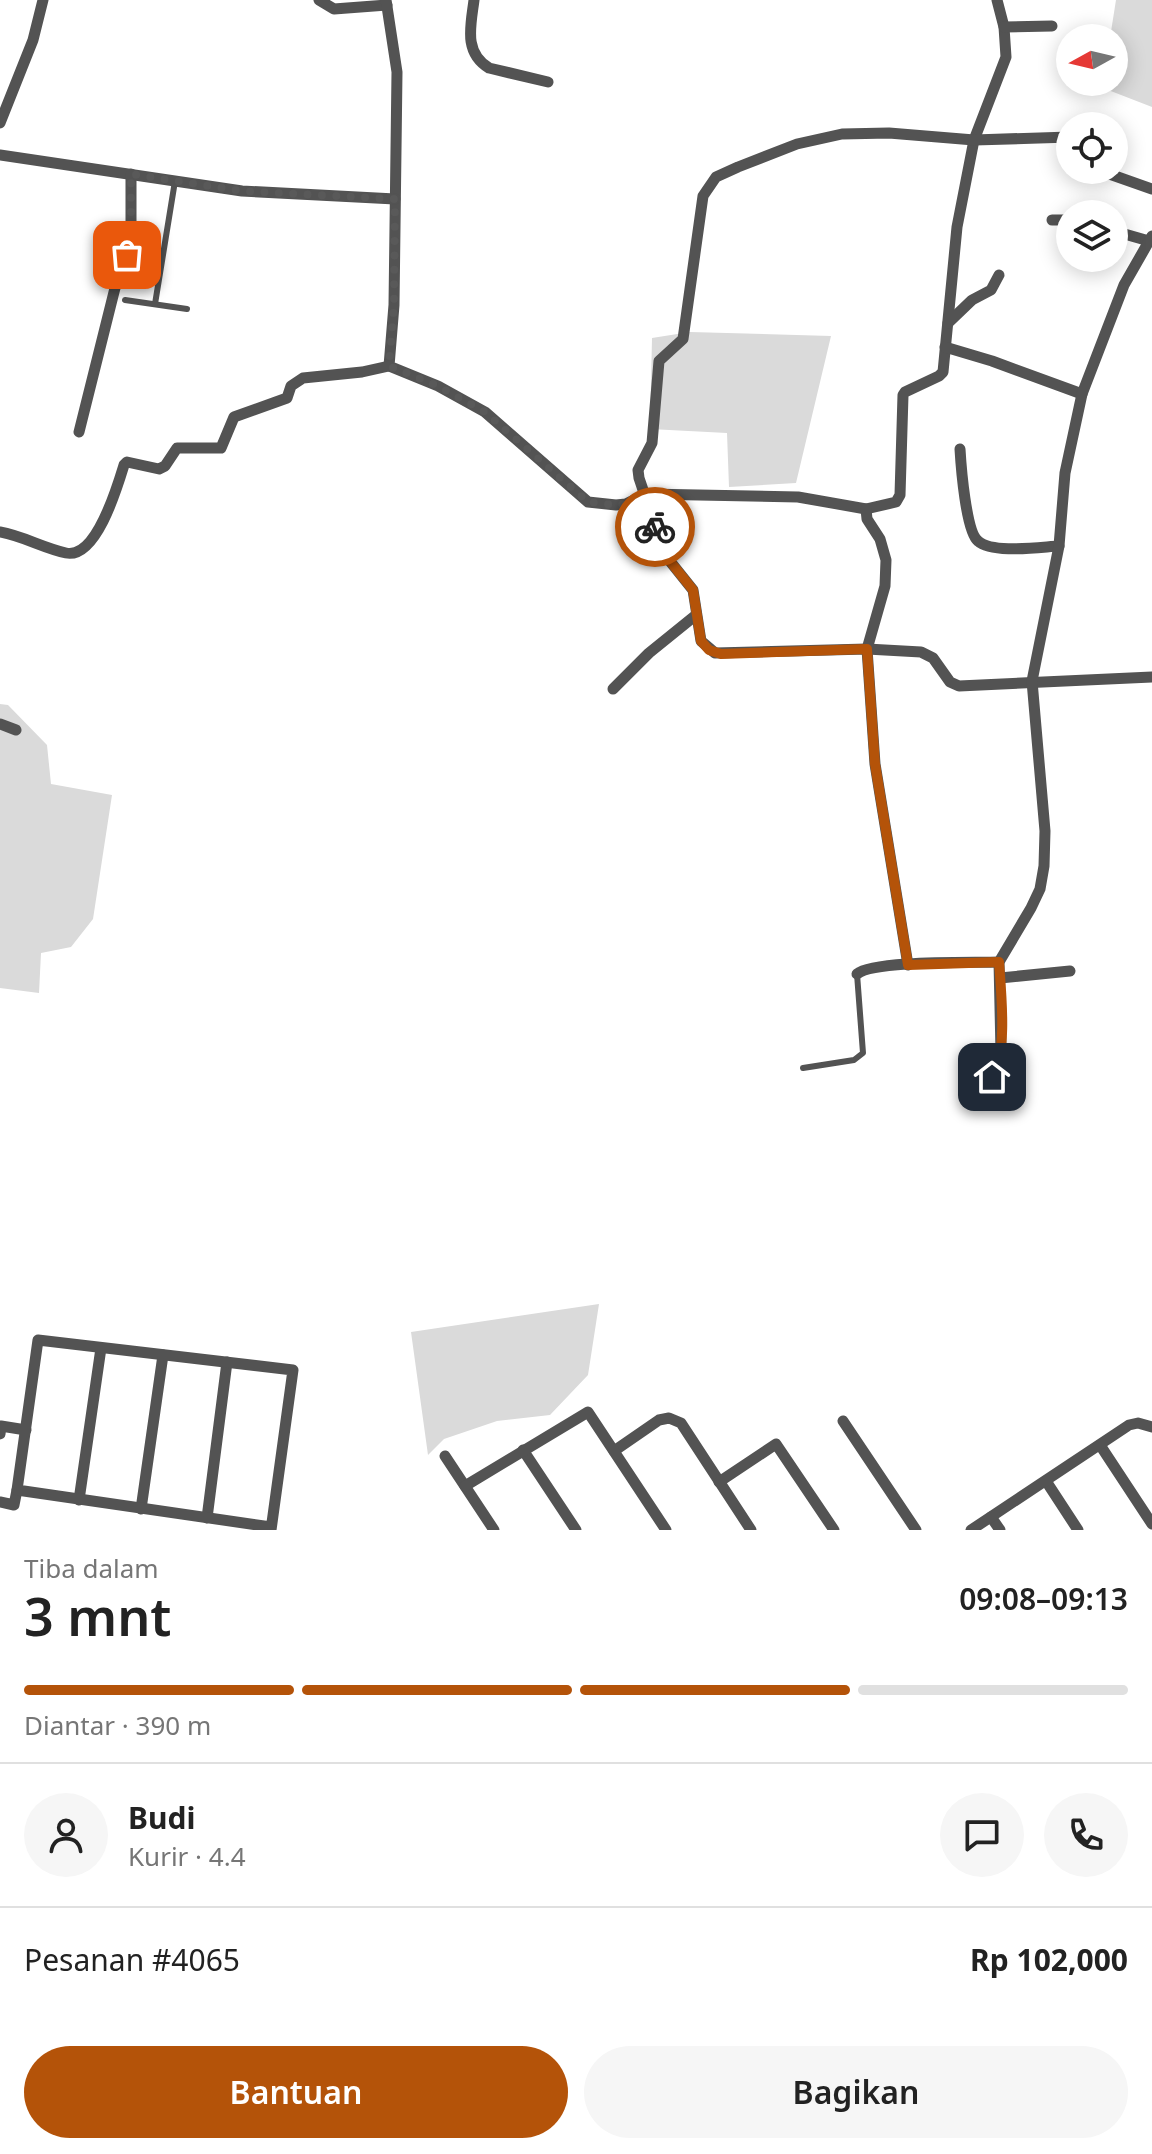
<!DOCTYPE html>
<html lang="id">
<meta charset="utf-8">
<style>
:root{--surface:#fff;--page:#f6f6f6;--text:#222;--muted:#767676;--line:#e0e0e0;--accent:#b45309}
body{margin:0;font-family:"Noto Sans",sans-serif;background:var(--page);color:var(--text);height:100vh;display:flex;flex-direction:column;font-size:30px;white-space:nowrap}
*{box-sizing:border-box;margin:0}
p{font-size:26px;color:var(--muted)}
.icon{flex:none;width:44px;height:44px;fill:none;stroke:currentColor;stroke-width:2;stroke-linecap:round;stroke-linejoin:round}
.map{position:relative;height:1530px;overflow:hidden}
.details{display:flex;flex-direction:column;background:var(--surface);flex:1}
.details>*{flex:none}
.needle{width:52px;rotate:262deg}
.tools{position:absolute;left:1056px;top:24px;display:grid;gap:16px}
.tools a{display:grid;place-items:center;width:72px;height:72px;border-radius:50%;background:var(--surface);box-shadow:0 4px 20px #0003;font-size:40px}
.pin{position:absolute;display:grid;place-items:center;width:68px;height:68px;color:#fff;margin:-34px;border-radius:16px;box-shadow:0 4px 12px #0006}
.courier{position:absolute;display:grid;place-items:center;width:80px;height:80px;margin:-40px;border:6px solid #b45309;border-radius:50%;background:#fff;color:#222;box-shadow:0 2px 10px #0007}
.head em{font-style:normal;font-weight:600}
.head div{display:flex;flex-direction:column-reverse}
.head{display:flex;align-items:center;justify-content:space-between;height:136px;padding:0 24px}
h1{font-size:52px;font-weight:600;line-height:60px}
.bar{display:grid;grid-template-columns:repeat(4,1fr);gap:12px 8px;align-content:center;height:96px;padding:0 24px}
.bar i{height:10px;border-radius:6px;background:var(--line)}
.bar .on{background:var(--accent)}
.bar p{grid-column:span 4}
.line{display:flex;align-items:center;gap:20px;padding:0 24px;border-top:2px solid var(--line)}
.line div{flex:1}
.round{display:grid;place-items:center;flex:none;width:84px;height:84px;border-radius:42px;background:var(--page)}
.primary-button{display:flex;gap:16px;margin-top:auto;padding:16px 24px}
.primary-button a{flex:1;height:92px;border-radius:48px;background:var(--accent);color:#fff;font-size:32px;font-weight:600;line-height:92px;text-align:center}
.primary-button a+a{background:var(--page);color:var(--text)}
.map>svg:first-child{display:block}
</style>
<div class="map">
<svg width="1152" height="1530" viewBox="0 0 1152 1530">
<rect width="100%" height="100%" fill="#fff"/>
<g fill="#dadada">
<path d="M1116,0H1152V107L1103,88L1104,82H1114V38H1110Z"/>
<path d="M690,332L831,336L796,483L729,487L727,433L650,429L652,338Z"/>
<path d="M0,704L8,705L47,745L51,784L112,795L93,919L71,947L41,953L39,993L0,988Z"/>
<path d="M599,1304L588,1375L550,1415L497,1421L444,1439L428,1455L411,1332Z"/>
</g>
<g fill="none" stroke-linecap="round" stroke-linejoin="round">
<g stroke="#535353" stroke-width="6">
<path d="M125,300L187,309"/>
<path d="M155,304L175,181"/>
<path d="M803,1068L854,1060L863,1053L857,974"/>
</g>
<g stroke="#535353" stroke-width="11">
<path d="M319,0L334,9L387,5"/>
<path d="M386,0L397,72L394,305L389,366L438,386L485,412L588,502L616,505L626,504L646,494L798,497L866,509L896,502L900,495L903,395L905,392L939,376L943,372L957,227L974,140L1006,57L1004,27L997,0"/>
<path d="M474,0C471,25 463,52 489,68L548,82"/>
<path d="M1004,27L1052,26"/>
<path d="M0,123L33,40L43,0"/>
<path d="M1070,137L974,140L889,133L842,134L797,144L738,167L716,177L703,196L683,339L659,361L652,443L638,470L639,478L665,555L693,590L701,641L715,653L867,649L921,652L933,658L950,682L959,686L1152,677"/>
<path d="M0,155L242,191L395,199"/>
<path d="M1098,170L1152,189"/>
<path d="M1052,220H1070"/>
<path d="M1114,231L1149,241"/>
<path d="M948,323L972,300L991,290L999,275"/>
<path d="M945,347L992,361L1082,394"/>
<path d="M79,432L115,288L127,255L131,224V174"/>
<path d="M960,449C961,466 966,532 978,541C992,554 1040,547 1059,546"/>
<path d="M866,509L867,519L880,539L886,560L885,586L867,649L875,764L908,965"/>
<path d="M0,532C23,536 43,548 66,553C96,559 117,488 124,465L127,462L159,469L165,466L177,448H221L234,417L287,398L291,386L303,378L362,372L389,366"/>
<path d="M613,689L649,653L696,615"/>
<path d="M0,724L16,730"/>
<path d="M857,974C874,960 972,963 999,962"/>
<path d="M1000,978L1070,971"/>
<path d="M992,1077L998,1070L1001,1052L999,962L1031,908L1040,889L1044,866L1045,831L1032,681L1059,546L1065,473L1082,394L1124,285L1152,236"/>
<path d="M843,1421L916,1530"/>
<path d="M0,1434L1,1426L26,1430"/>
<path d="M1100,1445L1152,1524"/>
<path d="M523,1450L576,1530"/>
<path d="M614,1451L659,1420L669,1418L681,1423L751,1530"/>
<path d="M445,1456L494,1530"/>
<path d="M1046,1481L1078,1530"/>
<path d="M719,1482L776,1444L834,1530"/>
<path d="M465,1486L588,1412L666,1530"/>
<path d="M79,1500L101,1348"/>
<path d="M0,1502L14,1505L17,1490"/>
<path d="M141,1509L163,1355"/>
<path d="M991,1517L1000,1530"/>
<path d="M207,1518L227,1362"/>
<path d="M271,1530L293,1370L38,1340L17,1490L271,1527"/>
<path d="M971,1530L1129,1425L1138,1423L1152,1427"/>
</g>
</g>
<g fill="none" stroke-linecap="round" stroke-linejoin="round">
<path stroke="#595959" stroke-width="8" stroke-dasharray="0 14.4" d="M127,255L131,224V174L242,191L395,199L394,305L389,366L438,386L485,412L588,502L616,505L626,504L646,494L655,527"/>
<path stroke="#b45309" stroke-width="10" d="M655,527L665,555L693,590L701,641L709,650L721,654L867,649L875,764L908,965L999,962C1001,990 1008,1056 992,1077"/>
</g>
</svg>
<div class="tools">
<a><svg class="needle" viewBox="-14 -14 28 28"><path d="M0-13l5 13h-10z" fill="#e53935"/><path d="M0 13l5-13h-10z" fill="#767676"/></svg></a>
<a><svg class="icon" aria-label="locate" viewBox="0 0 24 24"><circle cx="12" cy="12" r="6"/><path d="M12 2v4M12 18v4M2 12h4M18 12h4"/></svg></a>
<a><svg class="icon" aria-label="layers" viewBox="0 0 24 24"><path d="M12 4l9 5-9 5-9-5zM3 14l9 5 9-5"/></svg></a>
</div>
<div class="pin" style="left:127px;top:255px;background:#ea580c"><svg class="icon" aria-label="bag" viewBox="0 0 24 24"><path d="M5 8h14l-1 12H6zM9 8a3 3 0 0 1 6 0"/></svg></div>
<div class="pin" style="left:992px;top:1077px;background:#1f2937"><svg class="icon" aria-label="home" viewBox="0 0 24 24"><path d="M3 11l9-7 9 7M6 9v11h12V9"/></svg></div>
<div class="courier" style="left:655px;top:527px"><svg class="icon" aria-label="bike" viewBox="0 0 24 24"><circle cx="6" cy="16" r="4"/><circle cx="18" cy="16" r="4"/><path d="M6 16l4-8h5l3 8M10 8l3 8H6M13 5h3"/></svg></div>
</div>
<section class="details">
<div class="head"><div><h1>3 mnt</h1><p>Tiba dalam</p></div><em>09:08–09:13</em></div>
<div class="bar"><i class="on"></i><i class="on"></i><i class="on"></i><i></i><p>Diantar · 390 m</p></div>
<div class="line" style="height:144px"><a class="round"><svg class="icon" aria-label="person" viewBox="0 0 24 24"><circle cx="12" cy="8" r="4"/><path d="M4 21q1-7 8-7t8 7"/></svg></a><div><b>Budi</b><p>Kurir · 4.4</p></div><a class="round"><svg class="icon" aria-label="chat" viewBox="0 0 24 24"><path d="M4 5h16v11H9l-5 4z"/></svg></a><a class="round"><svg class="icon" aria-label="phone" viewBox="0 0 24 24"><path d="M5 4h4l2 5-3 2q2 4 5 5l2-3 5 2v4C11 20 4 13 5 4z"/></svg></a></div>
<div class="line" style="height:104px"><div>Pesanan #4065</div><b>Rp 102,000</b></div>
<div class="primary-button"><a>Bantuan</a><a>Bagikan</a></div>
</section>
